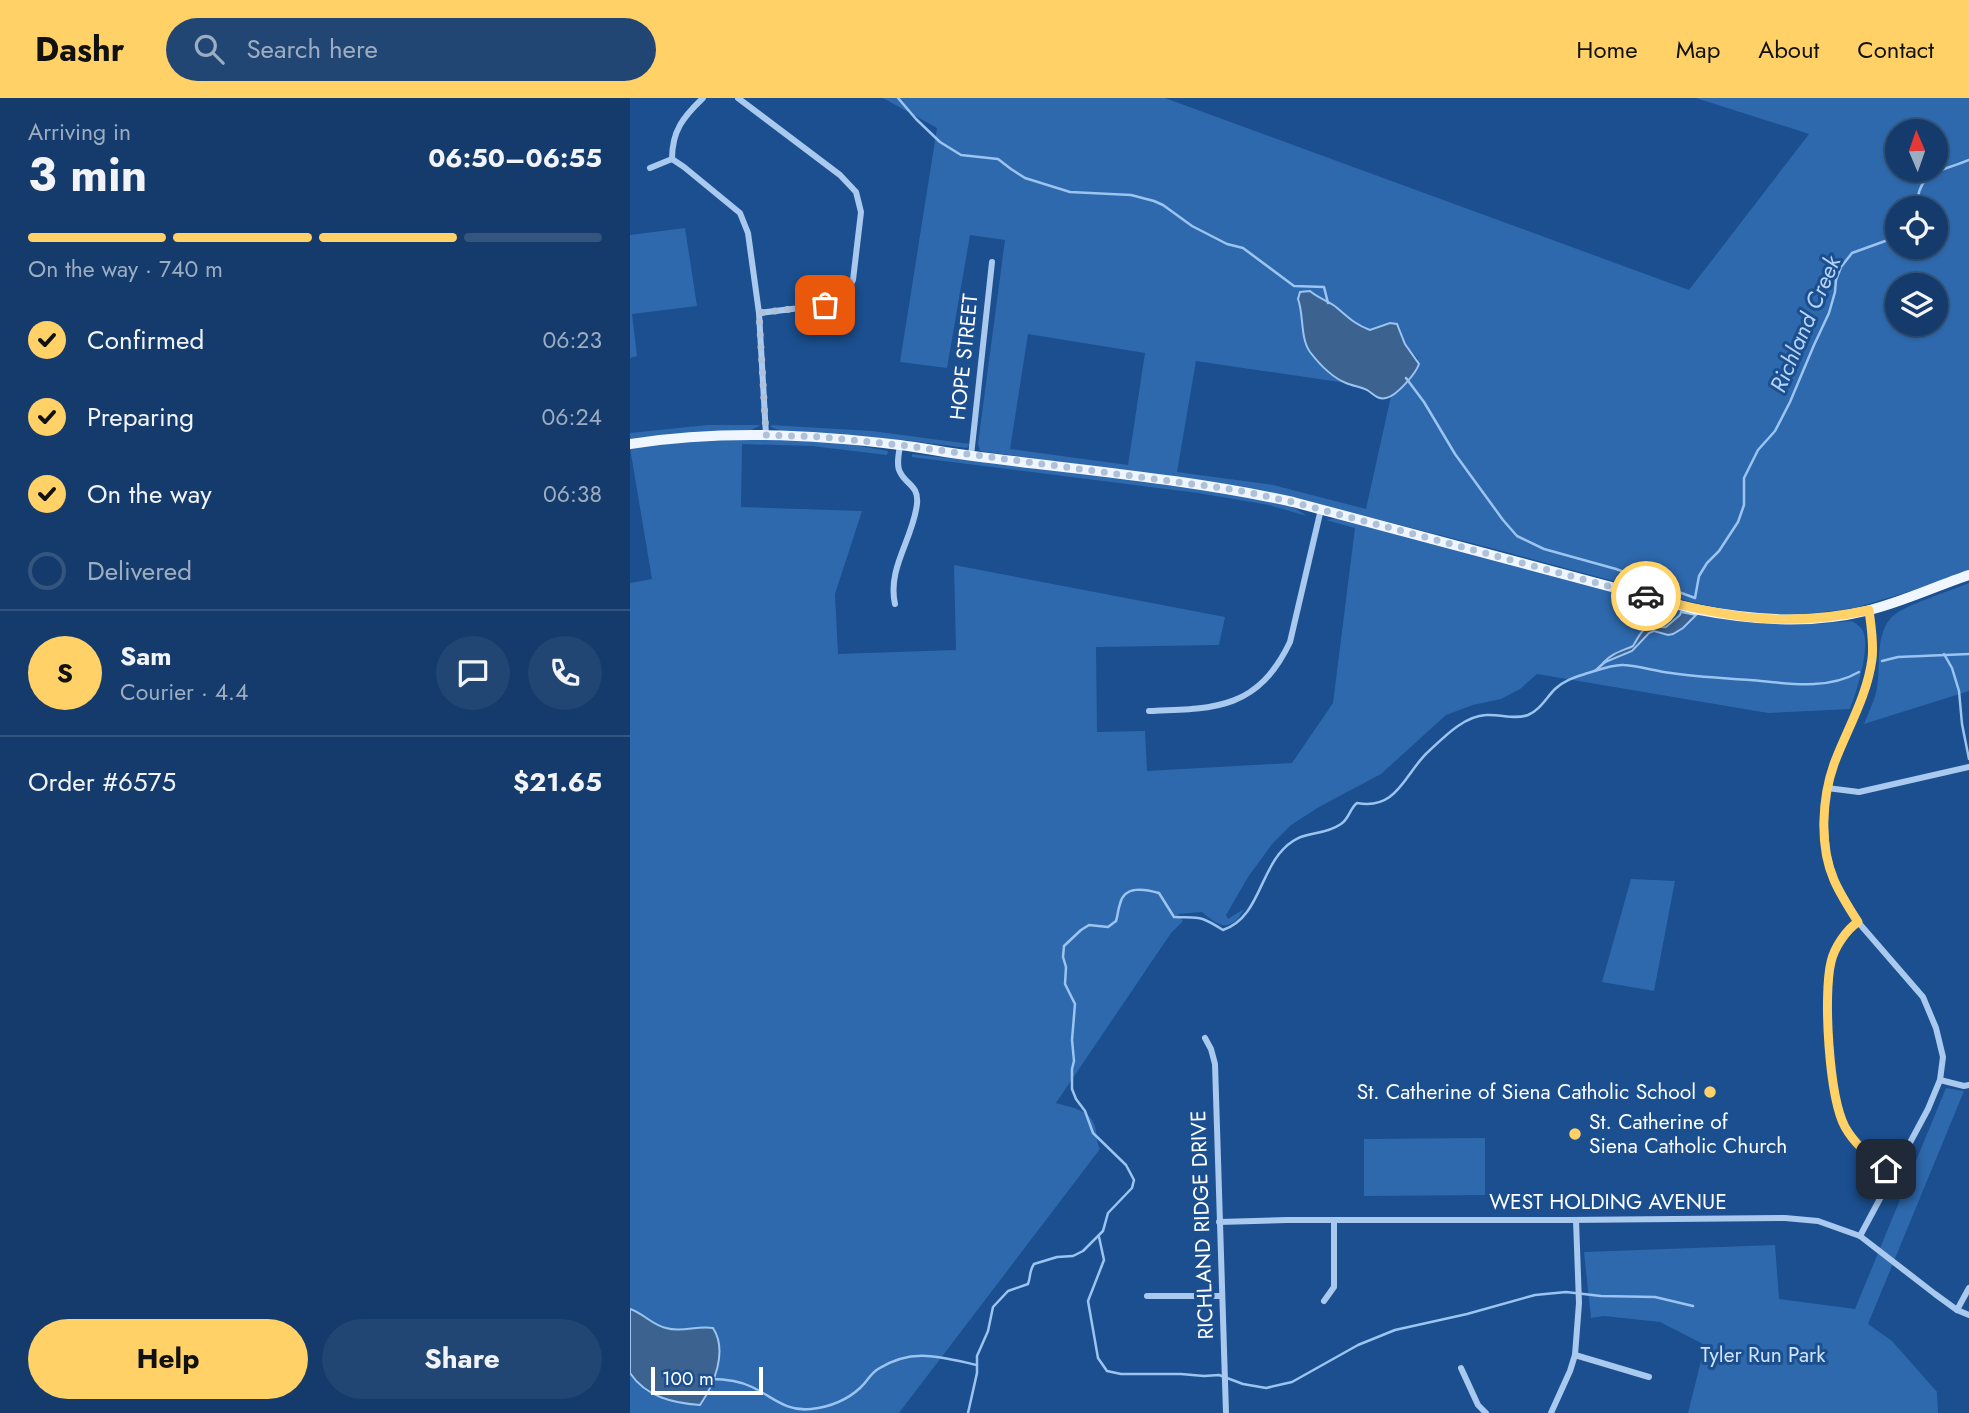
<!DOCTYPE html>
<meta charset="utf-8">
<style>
:root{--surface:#143b6b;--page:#214673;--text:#f1f3f6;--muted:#9dadc1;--line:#33557e;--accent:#ffd166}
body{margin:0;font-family:Jost,sans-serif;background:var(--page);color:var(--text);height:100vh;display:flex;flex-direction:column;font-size:26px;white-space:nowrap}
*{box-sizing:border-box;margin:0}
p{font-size:23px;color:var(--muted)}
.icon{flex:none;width:38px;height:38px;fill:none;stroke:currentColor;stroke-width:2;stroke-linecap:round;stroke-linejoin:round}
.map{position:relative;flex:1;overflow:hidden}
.details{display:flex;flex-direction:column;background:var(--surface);width:630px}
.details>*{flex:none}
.needle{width:46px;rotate:358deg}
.fabs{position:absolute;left:1255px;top:21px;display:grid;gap:14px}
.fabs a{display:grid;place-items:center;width:63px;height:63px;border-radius:50%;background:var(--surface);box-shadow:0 2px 5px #0004,0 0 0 2px var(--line);font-size:35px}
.scale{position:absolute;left:21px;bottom:18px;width:112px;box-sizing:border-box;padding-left:7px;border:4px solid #fff;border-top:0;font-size:19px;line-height:24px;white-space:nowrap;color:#fff;-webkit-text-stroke:5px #1b4f8f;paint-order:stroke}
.pin{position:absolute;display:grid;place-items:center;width:60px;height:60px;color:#fff;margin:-30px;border-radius:14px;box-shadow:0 4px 10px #0006}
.courier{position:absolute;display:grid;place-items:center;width:70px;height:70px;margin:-35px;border:5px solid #ffd166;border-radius:50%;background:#fff;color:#222;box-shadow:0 2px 9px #0007}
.summary em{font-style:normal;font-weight:700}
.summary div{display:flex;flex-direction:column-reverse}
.summary{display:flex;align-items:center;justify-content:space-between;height:119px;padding:0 28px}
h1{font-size:46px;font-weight:700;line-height:52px}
.bar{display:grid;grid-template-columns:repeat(4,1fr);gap:10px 7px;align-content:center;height:84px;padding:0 28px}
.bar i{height:9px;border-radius:5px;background:var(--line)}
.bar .on{background:var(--accent)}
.bar p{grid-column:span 4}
.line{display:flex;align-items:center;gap:18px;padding:0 28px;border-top:2px solid var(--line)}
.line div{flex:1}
.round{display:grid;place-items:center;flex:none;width:74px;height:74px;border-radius:37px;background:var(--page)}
ol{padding:0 28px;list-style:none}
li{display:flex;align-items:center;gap:21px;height:77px}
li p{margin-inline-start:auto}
li .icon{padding:7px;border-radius:50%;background:var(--accent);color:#111;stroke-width:4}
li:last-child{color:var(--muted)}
li i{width:38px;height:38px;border:4px solid var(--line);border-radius:50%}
.cta{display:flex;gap:14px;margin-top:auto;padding:14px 28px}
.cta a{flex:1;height:80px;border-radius:42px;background:var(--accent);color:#111;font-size:28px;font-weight:700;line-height:80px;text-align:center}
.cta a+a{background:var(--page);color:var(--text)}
header{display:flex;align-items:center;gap:42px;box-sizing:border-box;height:98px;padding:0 35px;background:var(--accent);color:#111}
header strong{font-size:33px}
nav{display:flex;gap:38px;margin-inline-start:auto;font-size:24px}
.search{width:490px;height:63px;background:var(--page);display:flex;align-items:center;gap:18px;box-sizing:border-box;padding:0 24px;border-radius:38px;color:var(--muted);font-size:26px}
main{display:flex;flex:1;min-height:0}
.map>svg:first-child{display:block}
</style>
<header>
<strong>Dashr</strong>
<div class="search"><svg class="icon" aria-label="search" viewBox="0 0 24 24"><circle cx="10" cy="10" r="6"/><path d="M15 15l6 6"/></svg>Search here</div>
<nav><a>Home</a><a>Map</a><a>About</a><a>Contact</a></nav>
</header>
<main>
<section class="details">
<div class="summary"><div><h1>3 min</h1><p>Arriving in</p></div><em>06:50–06:55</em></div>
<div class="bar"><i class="on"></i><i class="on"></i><i class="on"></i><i></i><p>On the way · 740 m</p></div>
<ol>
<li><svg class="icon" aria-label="check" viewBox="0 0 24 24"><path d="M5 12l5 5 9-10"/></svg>Confirmed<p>06:23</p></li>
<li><svg class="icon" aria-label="check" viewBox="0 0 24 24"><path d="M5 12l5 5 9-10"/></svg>Preparing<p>06:24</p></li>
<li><svg class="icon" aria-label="check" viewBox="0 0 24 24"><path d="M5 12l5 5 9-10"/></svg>On the way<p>06:38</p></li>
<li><i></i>Delivered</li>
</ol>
<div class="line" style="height:126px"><b class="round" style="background:var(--accent);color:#111">S</b><div><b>Sam</b><p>Courier · 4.4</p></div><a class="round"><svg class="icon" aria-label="chat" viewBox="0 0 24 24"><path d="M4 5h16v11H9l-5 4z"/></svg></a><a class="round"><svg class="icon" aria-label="phone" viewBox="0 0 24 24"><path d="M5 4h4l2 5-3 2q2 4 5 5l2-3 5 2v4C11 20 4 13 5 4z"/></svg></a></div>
<div class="line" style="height:91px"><div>Order #6575</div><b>$21.65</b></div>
<div class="cta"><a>Help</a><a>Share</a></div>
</section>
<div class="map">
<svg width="1339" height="1315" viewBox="0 0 1339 1315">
<rect width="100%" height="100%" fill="#1b4f8f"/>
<g fill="#2e69ad" fill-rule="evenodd">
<path d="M253,0H535L1059,192L1179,36L1066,0H1339V472L1284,492L1225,510L1161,518L1106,514L1054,502L857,449L644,395L601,387L350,353L348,346L375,142L340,137L317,270L270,264L307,30ZM1267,33H1306V72H1267ZM1267,110H1306V149H1267ZM1267,187H1306V226H1267ZM680,193C688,200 698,203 706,209C719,219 723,226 740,233L760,225L770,230L775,246L788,261L778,282L761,298L736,411L643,387L547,374L566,263L716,285L699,276L678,251L668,201L669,195ZM398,236L515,255L498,367L380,351Z"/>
<path d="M55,130L67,208L2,216L7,258L0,260V137Z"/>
<path d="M78,327H131L121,332L0,342V335Z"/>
<path d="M141,327L242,333L340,346L337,350L273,342L151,333L141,329Z"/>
<path d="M128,340L213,345L258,353L257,357L182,348L112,346L111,409L232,413L205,496L208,556L326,552L324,467L595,519L589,547L466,549L467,634L515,633L517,673L662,665L703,605L725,430L696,422L708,420L1103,522C1143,528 1182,527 1222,523C1225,525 1228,527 1231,530C1243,543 1226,596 1220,611L1138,615L907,576L890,591L871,601L843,607L816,617L751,676L689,709L661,727L643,745L618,779L596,817L598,821L614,811C601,835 589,829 572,814L548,816L553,823L541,835L426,1005C439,1009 460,1011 465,1028C467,1036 466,1043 470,1051L269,1315H0V485L22,481L0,350L53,344ZM1050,517H1065L1053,530L1019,535L1007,548L991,557L975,563L990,552L1003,548L1010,535L1023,528L1036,529Z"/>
<path d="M282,356L391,368L602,396L663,409L677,418L639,407L568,395L282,359Z"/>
<path d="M1339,485V593L1234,626C1238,616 1243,605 1246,595C1252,571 1243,535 1264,517C1278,506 1320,493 1339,485Z"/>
<path d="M1001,781L1045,783L1024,893L972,884Z"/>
<path d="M1316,990L1334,993L1238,1226L1262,1243L1307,1294L1308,1315H1058L1075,1247L1030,1224L974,1218L961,1220L954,1154L1145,1147L1149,1201L1225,1211Z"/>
<path d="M855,1040V1097L734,1098V1041Z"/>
</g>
<g fill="#3c6290" stroke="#9cc4f0" stroke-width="2">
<path d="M680,193C688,200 698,203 706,209C718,219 724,226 740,232L760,225L767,226L775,246L789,266C786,275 767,298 756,300C747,302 744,296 737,292C731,289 723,288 716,285C701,279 690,267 680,254C670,240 674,217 668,201L670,194Z"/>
<path d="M1051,514L1066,517L1053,530L1043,536L1038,537L1024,533L1019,535L1002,553L973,565C982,555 992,553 1003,548C1009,539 1012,528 1024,528C1028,528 1032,530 1036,529L1050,517Z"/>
<path d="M0,1211C13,1215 22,1227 36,1230C52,1235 67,1227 83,1230C98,1253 84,1287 70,1307C43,1305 16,1299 0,1275Z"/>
</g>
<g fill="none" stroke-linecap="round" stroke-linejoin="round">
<g stroke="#9cc4f0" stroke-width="2.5">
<path d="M268,0L286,21L310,44L331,57L368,61L381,71L395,80L440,94L501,97L524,103L533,107L562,128L597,146L613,150L664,188L694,189L698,205"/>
<path d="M1287,110C1287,72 1311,74 1339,62"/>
<path d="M776,280L794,304L825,356L873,422L887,438L914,451L986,471L1065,500L1069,478L1077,465L1089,453L1108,424L1114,407V380L1128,352L1145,333L1160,304L1184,247L1199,215L1205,194L1206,182L1211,169L1222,155L1258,142L1267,136"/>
<path d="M1314,556L1322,570L1329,593L1332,626L1339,661"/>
<path d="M1252,563L1268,559L1339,556"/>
<path d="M965,573L976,563"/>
<path d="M469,1139L474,1162L458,1203L468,1260L477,1273L491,1276H551L574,1278L589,1277L613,1286L636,1290L662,1284L728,1247L765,1232L837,1216L905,1197L936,1194L971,1198L1025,1199L1063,1208"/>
<path d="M80,1281C94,1281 110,1283 122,1289C143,1299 156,1314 181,1311C199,1309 216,1303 230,1290C237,1284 240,1276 248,1271C282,1249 311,1259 347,1267"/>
<path d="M338,1315L347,1275V1258L358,1233L363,1209L378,1193L398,1186C401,1178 399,1173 404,1166L427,1159L443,1158L453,1153L473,1133L478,1115L502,1090L504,1082L496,1067L463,1035L455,1013L446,1001L442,991V971L444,963L442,942L445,906L435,886L436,869L433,859L434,848L451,832L459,827L478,829L486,823C488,817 488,811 490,806C494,787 515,791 529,795L544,819C571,820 569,817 593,832C626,821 629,781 649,756C670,729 689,741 711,726C719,721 720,710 727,705C768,713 775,674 799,653C814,639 834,618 856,617C870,616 885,622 898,617C910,612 916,600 925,591C934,582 946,579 958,575C968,572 983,566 994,567C1009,568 1025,573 1041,575C1067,579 1093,580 1120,582C1156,585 1196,593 1229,574"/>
</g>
<g stroke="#a9c9ee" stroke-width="6">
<path d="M108,0L210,77L226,94L231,114L223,182L213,200L195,207L129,215"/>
<path d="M42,61L54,69L110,115L118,135L129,215L136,337"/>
<path d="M42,61C42,33 53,19 73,0"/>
<path d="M20,70L42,61"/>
<path d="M341,358L362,164"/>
<path d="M265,506C257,470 283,441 287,406C289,387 276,387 270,374C266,367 269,355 270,347"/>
<path d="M519,613C586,611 628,611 660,544L691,411"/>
<path d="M1197,690L1229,694L1339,669"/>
<path d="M1228,824C1216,832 1204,850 1201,864C1193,898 1199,1000 1216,1030C1227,1049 1245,1063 1262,1075"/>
<path d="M575,940L581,951L585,966L596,1315"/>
<path d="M1310,982L1334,988L1339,987"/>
<path d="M589,1124L657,1122H938L1155,1120L1188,1123L1230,1138L1305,1196L1327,1212L1339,1217"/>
<path d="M1230,1138L1298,1011L1310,982L1313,959L1306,930L1293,899L1228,824L1203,780L1197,754L1194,720L1197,690L1205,665L1224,621L1238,585L1243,557L1239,512"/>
<path d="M517,1198H592"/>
<path d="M694,1203L704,1189V1122"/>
<path d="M1327,1212L1339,1190"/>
<path d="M945,1257L1019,1279"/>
<path d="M831,1270L848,1307L856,1315"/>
<path d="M921,1315L940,1273L945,1257L949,1205L946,1122"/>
</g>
<path stroke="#f0f6ff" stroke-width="10" d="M0,346C90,332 180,336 270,347C294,350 318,355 343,358C450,372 558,381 663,404L1064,511C1121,522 1179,527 1236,513C1270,505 1306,488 1339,477"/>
</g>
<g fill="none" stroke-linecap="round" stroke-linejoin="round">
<path stroke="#afc1d8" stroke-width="7" stroke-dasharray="0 12.6" d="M195,207L129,215L136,337L193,339L270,347L607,392L663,404L1016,498"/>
<path stroke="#ffd166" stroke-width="9" d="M1016,498C1097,520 1156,530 1239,512C1241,528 1244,545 1242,561C1237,599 1217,631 1204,666C1192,700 1189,748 1204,782C1210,796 1219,810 1228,824C1216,832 1204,850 1201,864C1193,897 1199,999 1215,1029C1225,1047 1241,1059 1256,1071"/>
</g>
<g fill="#ffd166" stroke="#1b4f8f" stroke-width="2.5">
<circle cx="1080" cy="994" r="7"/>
<circle cx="945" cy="1036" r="7"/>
</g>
<g text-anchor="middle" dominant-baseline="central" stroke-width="6" stroke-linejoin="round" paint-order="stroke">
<g font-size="21" fill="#fff" stroke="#1b4f8f">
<text transform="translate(334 259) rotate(-84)">HOPE STREET</text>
<text x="978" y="1104">WEST HOLDING AVENUE</text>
<text transform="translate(572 1127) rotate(-92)">RICHLAND RIDGE DRIVE</text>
</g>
<g font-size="21" fill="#fff" stroke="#1b4f8f" text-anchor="end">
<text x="1066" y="994">St. Catherine of Siena Catholic School</text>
<text x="959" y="1024" text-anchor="start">St. Catherine of<tspan x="959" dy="24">Siena Catholic Church</tspan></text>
</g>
<g font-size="21" fill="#cfe3fa" stroke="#1b4f8f">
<text x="1133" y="1257">Tyler Run Park</text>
</g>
<g font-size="23" font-style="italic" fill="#b5d3f5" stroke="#1b4f8f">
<text transform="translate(1175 226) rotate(-67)">Richland Creek</text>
</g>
</g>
</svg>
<div class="fabs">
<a><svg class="needle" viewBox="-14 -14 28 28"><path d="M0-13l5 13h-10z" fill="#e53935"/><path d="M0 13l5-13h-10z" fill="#9dadc1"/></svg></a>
<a><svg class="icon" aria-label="locate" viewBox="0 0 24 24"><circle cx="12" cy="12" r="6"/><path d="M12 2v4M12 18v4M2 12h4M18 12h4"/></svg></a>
<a><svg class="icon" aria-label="layers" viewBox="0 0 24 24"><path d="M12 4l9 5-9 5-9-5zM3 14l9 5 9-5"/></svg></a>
</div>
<div class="scale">100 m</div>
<div class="pin" style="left:195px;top:207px;background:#ea580c"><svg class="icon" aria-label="bag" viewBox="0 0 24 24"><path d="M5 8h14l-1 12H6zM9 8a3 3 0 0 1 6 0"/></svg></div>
<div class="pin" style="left:1256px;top:1071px;background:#1f2937"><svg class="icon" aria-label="home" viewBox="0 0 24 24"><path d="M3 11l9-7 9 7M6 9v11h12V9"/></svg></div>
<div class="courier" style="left:1016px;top:498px"><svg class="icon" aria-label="car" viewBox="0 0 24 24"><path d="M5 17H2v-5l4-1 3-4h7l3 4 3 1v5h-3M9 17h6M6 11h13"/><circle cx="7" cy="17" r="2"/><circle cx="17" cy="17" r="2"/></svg></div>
</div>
</main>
